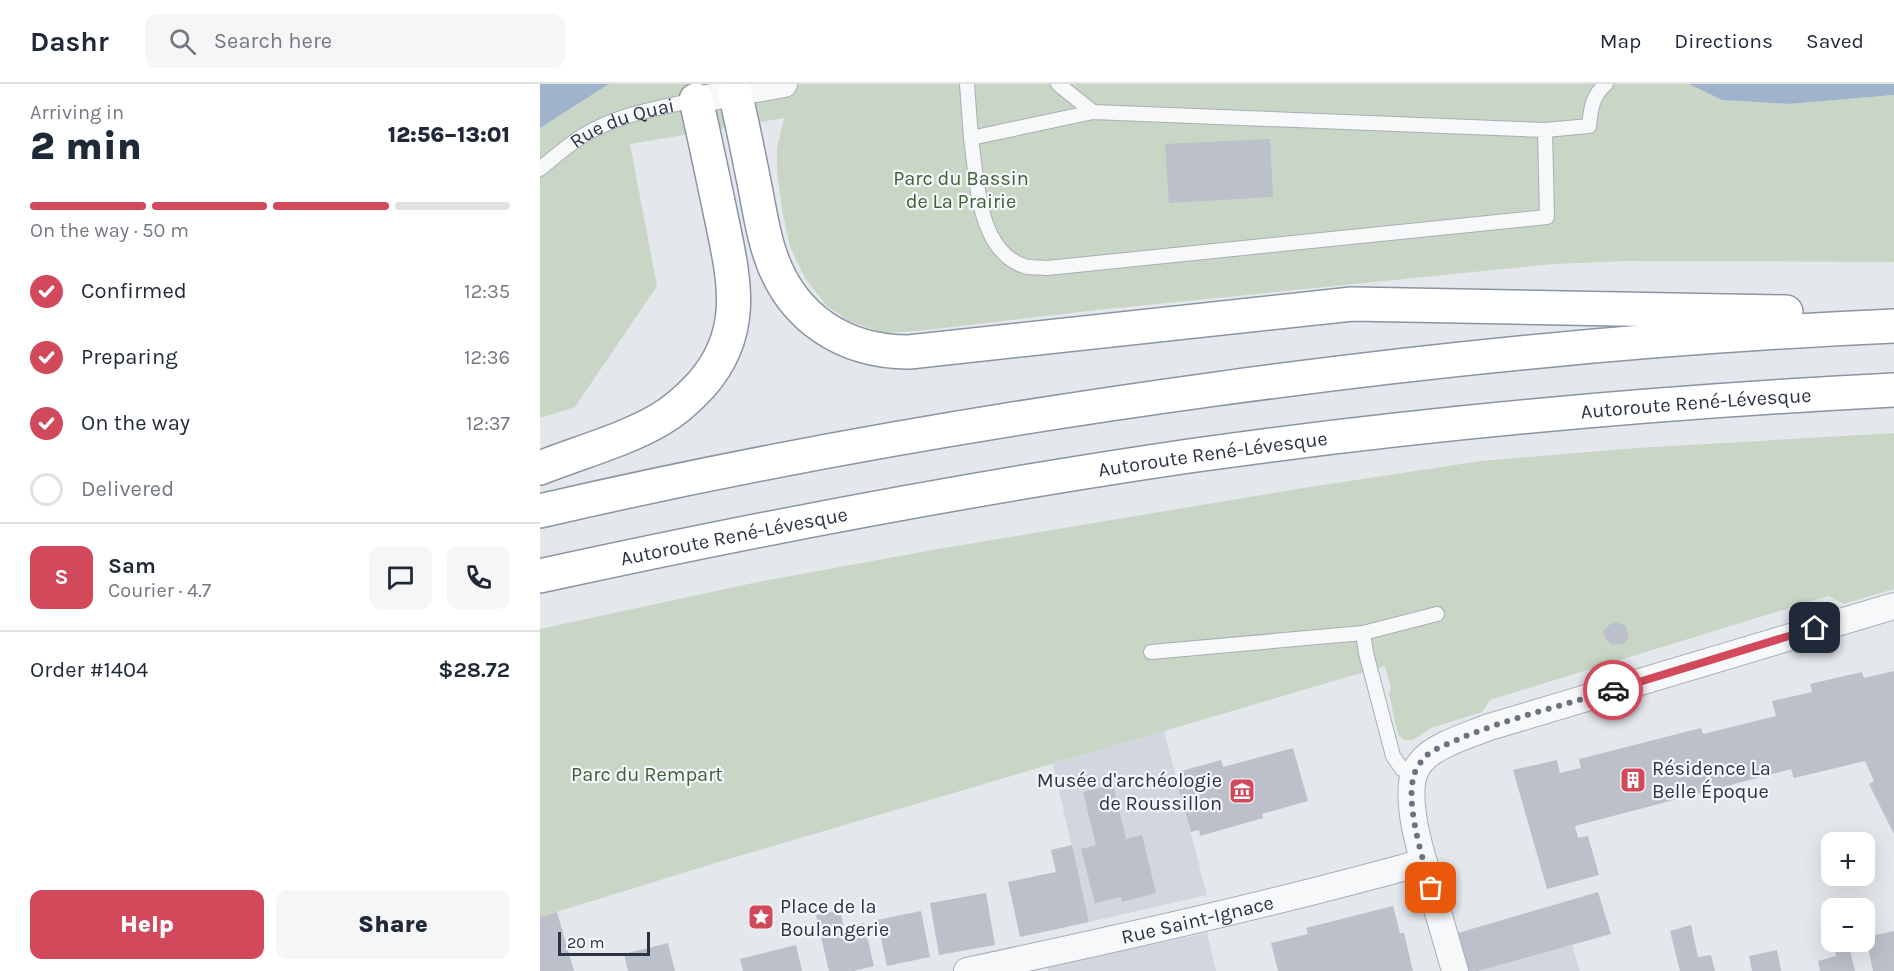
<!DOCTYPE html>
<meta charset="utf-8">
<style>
:root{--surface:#fff;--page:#f6f6f7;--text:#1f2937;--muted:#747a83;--line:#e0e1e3;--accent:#d1495b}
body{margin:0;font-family:Karla,sans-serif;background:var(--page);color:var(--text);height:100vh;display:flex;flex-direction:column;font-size:22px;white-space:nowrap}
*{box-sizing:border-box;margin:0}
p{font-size:20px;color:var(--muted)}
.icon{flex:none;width:33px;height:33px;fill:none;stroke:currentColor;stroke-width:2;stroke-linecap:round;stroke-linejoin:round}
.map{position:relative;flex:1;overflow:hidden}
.details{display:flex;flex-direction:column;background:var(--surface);width:540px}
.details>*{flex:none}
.tools{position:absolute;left:1281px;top:748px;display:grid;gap:12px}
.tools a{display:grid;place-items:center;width:54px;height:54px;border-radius:12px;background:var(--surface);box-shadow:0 6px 24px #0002;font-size:30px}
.scale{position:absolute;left:18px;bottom:15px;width:92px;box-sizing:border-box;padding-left:6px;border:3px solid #2b3445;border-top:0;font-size:16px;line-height:21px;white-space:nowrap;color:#2b3445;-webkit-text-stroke:4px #f4f6f9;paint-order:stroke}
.pin{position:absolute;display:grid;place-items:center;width:51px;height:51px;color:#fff;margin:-26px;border-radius:12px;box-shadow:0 3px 9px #0006}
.courier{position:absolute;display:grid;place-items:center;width:60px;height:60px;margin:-30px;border:4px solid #d1495b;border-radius:50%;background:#fff;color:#222;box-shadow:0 2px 8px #0007}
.head em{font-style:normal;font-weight:800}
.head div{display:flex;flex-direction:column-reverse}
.head{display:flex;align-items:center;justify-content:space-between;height:102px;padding:0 30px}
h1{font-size:39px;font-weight:800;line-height:45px}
.bar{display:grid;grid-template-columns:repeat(4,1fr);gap:9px 6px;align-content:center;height:72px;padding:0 30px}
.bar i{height:8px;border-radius:4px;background:var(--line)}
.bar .selected{background:var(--accent)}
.bar p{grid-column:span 4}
.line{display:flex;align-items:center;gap:15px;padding:0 30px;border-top:2px solid var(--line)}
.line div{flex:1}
.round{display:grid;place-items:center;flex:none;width:63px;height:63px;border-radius:12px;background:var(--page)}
ol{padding:0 30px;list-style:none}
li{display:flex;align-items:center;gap:18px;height:66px}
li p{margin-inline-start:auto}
li .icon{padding:6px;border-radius:50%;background:var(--accent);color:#fff;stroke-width:4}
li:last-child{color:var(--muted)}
li i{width:33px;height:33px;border:3px solid var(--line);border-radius:50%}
.primary-button{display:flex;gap:12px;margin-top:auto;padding:12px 30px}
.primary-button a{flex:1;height:69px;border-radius:12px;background:var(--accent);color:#fff;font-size:24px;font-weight:800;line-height:69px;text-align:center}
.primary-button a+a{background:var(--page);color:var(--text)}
header{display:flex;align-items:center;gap:36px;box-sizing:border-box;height:84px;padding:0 30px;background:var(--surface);border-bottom:2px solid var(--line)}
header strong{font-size:28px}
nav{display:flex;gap:33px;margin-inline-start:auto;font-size:21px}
.search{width:420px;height:54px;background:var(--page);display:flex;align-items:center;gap:15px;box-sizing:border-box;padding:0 21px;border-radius:12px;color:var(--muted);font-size:22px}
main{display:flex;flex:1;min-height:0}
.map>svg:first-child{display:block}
</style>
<header>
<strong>Dashr</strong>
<div class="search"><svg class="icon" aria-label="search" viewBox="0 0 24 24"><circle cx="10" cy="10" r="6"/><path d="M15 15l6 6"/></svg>Search here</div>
<nav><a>Map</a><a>Directions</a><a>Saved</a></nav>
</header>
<main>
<section class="details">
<div class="head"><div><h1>2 min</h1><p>Arriving in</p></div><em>12:56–13:01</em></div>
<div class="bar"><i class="selected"></i><i class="selected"></i><i class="selected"></i><i></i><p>On the way · 50 m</p></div>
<ol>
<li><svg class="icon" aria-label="check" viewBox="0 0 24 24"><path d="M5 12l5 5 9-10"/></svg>Confirmed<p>12:35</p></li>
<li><svg class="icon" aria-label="check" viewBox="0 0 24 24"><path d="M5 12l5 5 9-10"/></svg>Preparing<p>12:36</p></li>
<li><svg class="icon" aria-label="check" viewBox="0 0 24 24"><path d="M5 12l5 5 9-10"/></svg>On the way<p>12:37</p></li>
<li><i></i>Delivered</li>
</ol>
<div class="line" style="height:108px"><b class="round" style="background:var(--accent);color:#fff">S</b><div><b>Sam</b><p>Courier · 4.7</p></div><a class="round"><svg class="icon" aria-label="chat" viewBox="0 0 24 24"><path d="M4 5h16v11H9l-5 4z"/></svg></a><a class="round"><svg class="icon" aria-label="phone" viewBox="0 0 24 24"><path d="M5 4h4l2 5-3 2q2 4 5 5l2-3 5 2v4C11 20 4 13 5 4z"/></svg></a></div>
<div class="line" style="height:78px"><div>Order #1404</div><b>$28.72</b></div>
<div class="primary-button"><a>Help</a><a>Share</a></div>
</section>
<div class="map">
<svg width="1354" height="887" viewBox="0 0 1354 887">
<rect width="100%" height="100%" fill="#e4e7ec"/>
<g fill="#d2d6de">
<path d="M624,647L667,811L549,838L513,680Z"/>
<path d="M667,849L676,887H508L507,883Z"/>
<path d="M1032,861L1040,887H938Z"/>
</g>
<g fill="#c9d6c5">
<path d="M69,0H1149L1182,16L1249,20L1354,11V178L1087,177L1014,180L557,226L377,247L344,249L309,237L287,222L266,196L250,163L242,125L237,88V64L244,34L90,60L117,202L35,323L0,334V44Z"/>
<path d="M1354,349V505L1304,520L1288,512L950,616L942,628L891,644L873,656H864L858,651L849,610L851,604L845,582L172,780L0,833V545L213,499L404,464L757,405L941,377L1097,364Z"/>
</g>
<g fill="#9fb4cc">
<path d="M0,0H69L0,44Z"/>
<path d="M1149,0H1354V11L1249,20L1182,16Z"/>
</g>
<g fill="#bbc0ca">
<path d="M730,55L733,113L629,119L625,60Z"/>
<path d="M1076,538L1086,542L1089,554L1083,560L1073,561L1066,556L1063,547L1069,541Z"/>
<path d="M1354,587V750L1329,700L1334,697L1325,677L1254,694L1251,685L1035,742L1038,754L1048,752L1059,791L1007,805L973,686L1017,676L1020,689L1041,684L1039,675L1161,644L1163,650L1236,632L1232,617L1272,608L1270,600L1322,588L1324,594Z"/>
<path d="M753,664L768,717L722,730L723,734L660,752L659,746L651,748L636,696L643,694L641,687L681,676L683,683Z"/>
<path d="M573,701L586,755L602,751L616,809L582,818L581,813L555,819L541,765L556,761L543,708Z"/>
<path d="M532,761L549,838L480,853L468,798L516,788L511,766Z"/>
<path d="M1058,808L1071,850L938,887H929L918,849Z"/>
<path d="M446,809L455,861L399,871L390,819Z"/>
<path d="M853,822L860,849H864L873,887H738L731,859L768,850L766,844Z"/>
<path d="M300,826L304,844L324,839L334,882L314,887H289L276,831Z"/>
<path d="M381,827L390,873L347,882L337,836Z"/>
<path d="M17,828L34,887H0V833Z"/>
<path d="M1151,841L1158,873L1171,871L1175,887H1140L1130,847Z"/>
<path d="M1354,847V887H1333L1326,853Z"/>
<path d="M1293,858H1308L1315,887H1280L1278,877L1296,872Z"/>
<path d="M128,859L135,887H88L84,870Z"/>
<path d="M256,861L262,887H203L200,875Z"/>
<path d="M1237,866L1241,887H1212L1209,872Z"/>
</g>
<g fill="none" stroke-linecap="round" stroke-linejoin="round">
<g stroke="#a9aeb7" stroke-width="16">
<g id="lane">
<path d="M427,0L431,54"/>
<path d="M518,0L553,28"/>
<path d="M1005,46L1007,133L507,184C500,183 490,184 484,182C437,166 437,94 431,54L553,28L1005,46L1049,42C1051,24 1052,12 1066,0"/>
<path id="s1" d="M0,85C13,74 27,62 41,53C75,31 117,24 156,16"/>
<path d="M823,549L826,569L853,672L862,685L874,692"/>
<path d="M611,568L823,549L897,530"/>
</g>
</g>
<g stroke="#a9aeb7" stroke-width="28">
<g id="street">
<path d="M156,16L244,0"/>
<path id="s2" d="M427,887C580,854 733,820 884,778"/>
<path d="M915,887C906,855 896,822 887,790C879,761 869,729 872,699C873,691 876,684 881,678C893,662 927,652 946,644L1354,522"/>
</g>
</g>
<g stroke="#8b94a3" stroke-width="36">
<g id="highway">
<path d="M195,8C202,38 208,68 214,98C219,122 222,147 230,170C251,234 304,268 369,268L812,220L1246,228"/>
<path d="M0,384C37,369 85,356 119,336C135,327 149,314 161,301C208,248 194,195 181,132C173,94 165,55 156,16"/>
<path d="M0,427C223,375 449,336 676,305C901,274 1127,252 1354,242"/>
<path id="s3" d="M0,492C215,445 431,404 649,372C883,339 1118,318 1354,306"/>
</g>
</g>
<use href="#lane" stroke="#f7f8fa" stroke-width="14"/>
<use href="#street" stroke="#f7f8fa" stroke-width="26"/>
<use href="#highway" stroke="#fff" stroke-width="33"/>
</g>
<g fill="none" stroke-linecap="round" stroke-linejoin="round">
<path stroke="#6c737f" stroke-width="6" stroke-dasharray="0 10.8" d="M891,804C883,775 865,721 874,691C876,684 881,677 886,672C895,664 909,660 919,655C968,634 1022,622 1073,606"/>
<path stroke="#d1495b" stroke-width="8" d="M1073,606L1275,544"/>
</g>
<defs>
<g id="building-square" transform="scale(1.35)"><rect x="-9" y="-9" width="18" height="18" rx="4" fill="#d1495b" stroke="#f4f6f9"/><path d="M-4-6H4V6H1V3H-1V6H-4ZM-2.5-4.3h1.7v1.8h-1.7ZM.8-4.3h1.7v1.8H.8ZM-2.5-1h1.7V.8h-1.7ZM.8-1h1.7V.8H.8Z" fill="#fff"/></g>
<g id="museum-square" transform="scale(1.35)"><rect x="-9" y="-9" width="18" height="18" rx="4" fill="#d1495b" stroke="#f4f6f9"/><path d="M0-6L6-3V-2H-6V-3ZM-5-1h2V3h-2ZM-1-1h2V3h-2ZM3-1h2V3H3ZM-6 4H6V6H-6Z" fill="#fff"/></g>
<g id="sight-square" transform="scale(1.35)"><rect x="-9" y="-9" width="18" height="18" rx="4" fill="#d1495b" stroke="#f4f6f9"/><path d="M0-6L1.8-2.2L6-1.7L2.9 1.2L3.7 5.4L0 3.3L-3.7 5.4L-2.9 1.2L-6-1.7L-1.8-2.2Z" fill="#fff"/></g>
</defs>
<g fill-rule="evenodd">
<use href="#building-square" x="1093" y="696"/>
<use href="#museum-square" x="702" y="707"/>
<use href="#sight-square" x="221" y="833"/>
</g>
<g text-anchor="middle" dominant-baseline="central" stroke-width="4.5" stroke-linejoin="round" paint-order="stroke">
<g font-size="20" fill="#2b3445" stroke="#f4f6f9">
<text stroke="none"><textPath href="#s1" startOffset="96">Rue du Quai</textPath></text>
<text stroke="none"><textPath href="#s3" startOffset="1170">Autoroute René-Lévesque</textPath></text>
<text stroke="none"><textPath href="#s3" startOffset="684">Autoroute René-Lévesque</textPath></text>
<text stroke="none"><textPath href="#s3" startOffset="198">Autoroute René-Lévesque</textPath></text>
<text stroke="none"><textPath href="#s2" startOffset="236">Rue Saint-Ignace</textPath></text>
</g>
<g font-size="20" fill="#3f6138" stroke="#f4f6f9">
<text x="421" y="94">Parc du Bassin<tspan x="421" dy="23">de La Prairie</tspan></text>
<text x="107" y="690">Parc du Rempart</text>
</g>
<g font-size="20" fill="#2b3445" stroke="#f4f6f9" text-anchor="start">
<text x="1112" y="684">Résidence La<tspan x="1112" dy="23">Belle Époque</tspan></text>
<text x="682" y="696" text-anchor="end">Musée d'archéologie<tspan x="682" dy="23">de Roussillon</tspan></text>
<text x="240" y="822">Place de la<tspan x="240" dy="23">Boulangerie</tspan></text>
</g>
</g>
</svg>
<div class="tools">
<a>+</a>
<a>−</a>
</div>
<div class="scale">20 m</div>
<div class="pin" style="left:891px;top:804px;background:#ea580c"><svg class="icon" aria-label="bag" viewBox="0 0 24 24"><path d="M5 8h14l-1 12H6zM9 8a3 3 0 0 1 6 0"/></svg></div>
<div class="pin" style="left:1275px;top:544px;background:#1f2937"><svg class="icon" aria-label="home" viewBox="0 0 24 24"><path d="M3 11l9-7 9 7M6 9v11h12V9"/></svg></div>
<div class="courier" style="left:1073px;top:606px"><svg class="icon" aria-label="car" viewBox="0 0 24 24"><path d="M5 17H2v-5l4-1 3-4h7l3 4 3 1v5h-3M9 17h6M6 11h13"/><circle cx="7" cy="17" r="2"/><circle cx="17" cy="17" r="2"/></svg></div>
</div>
</main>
